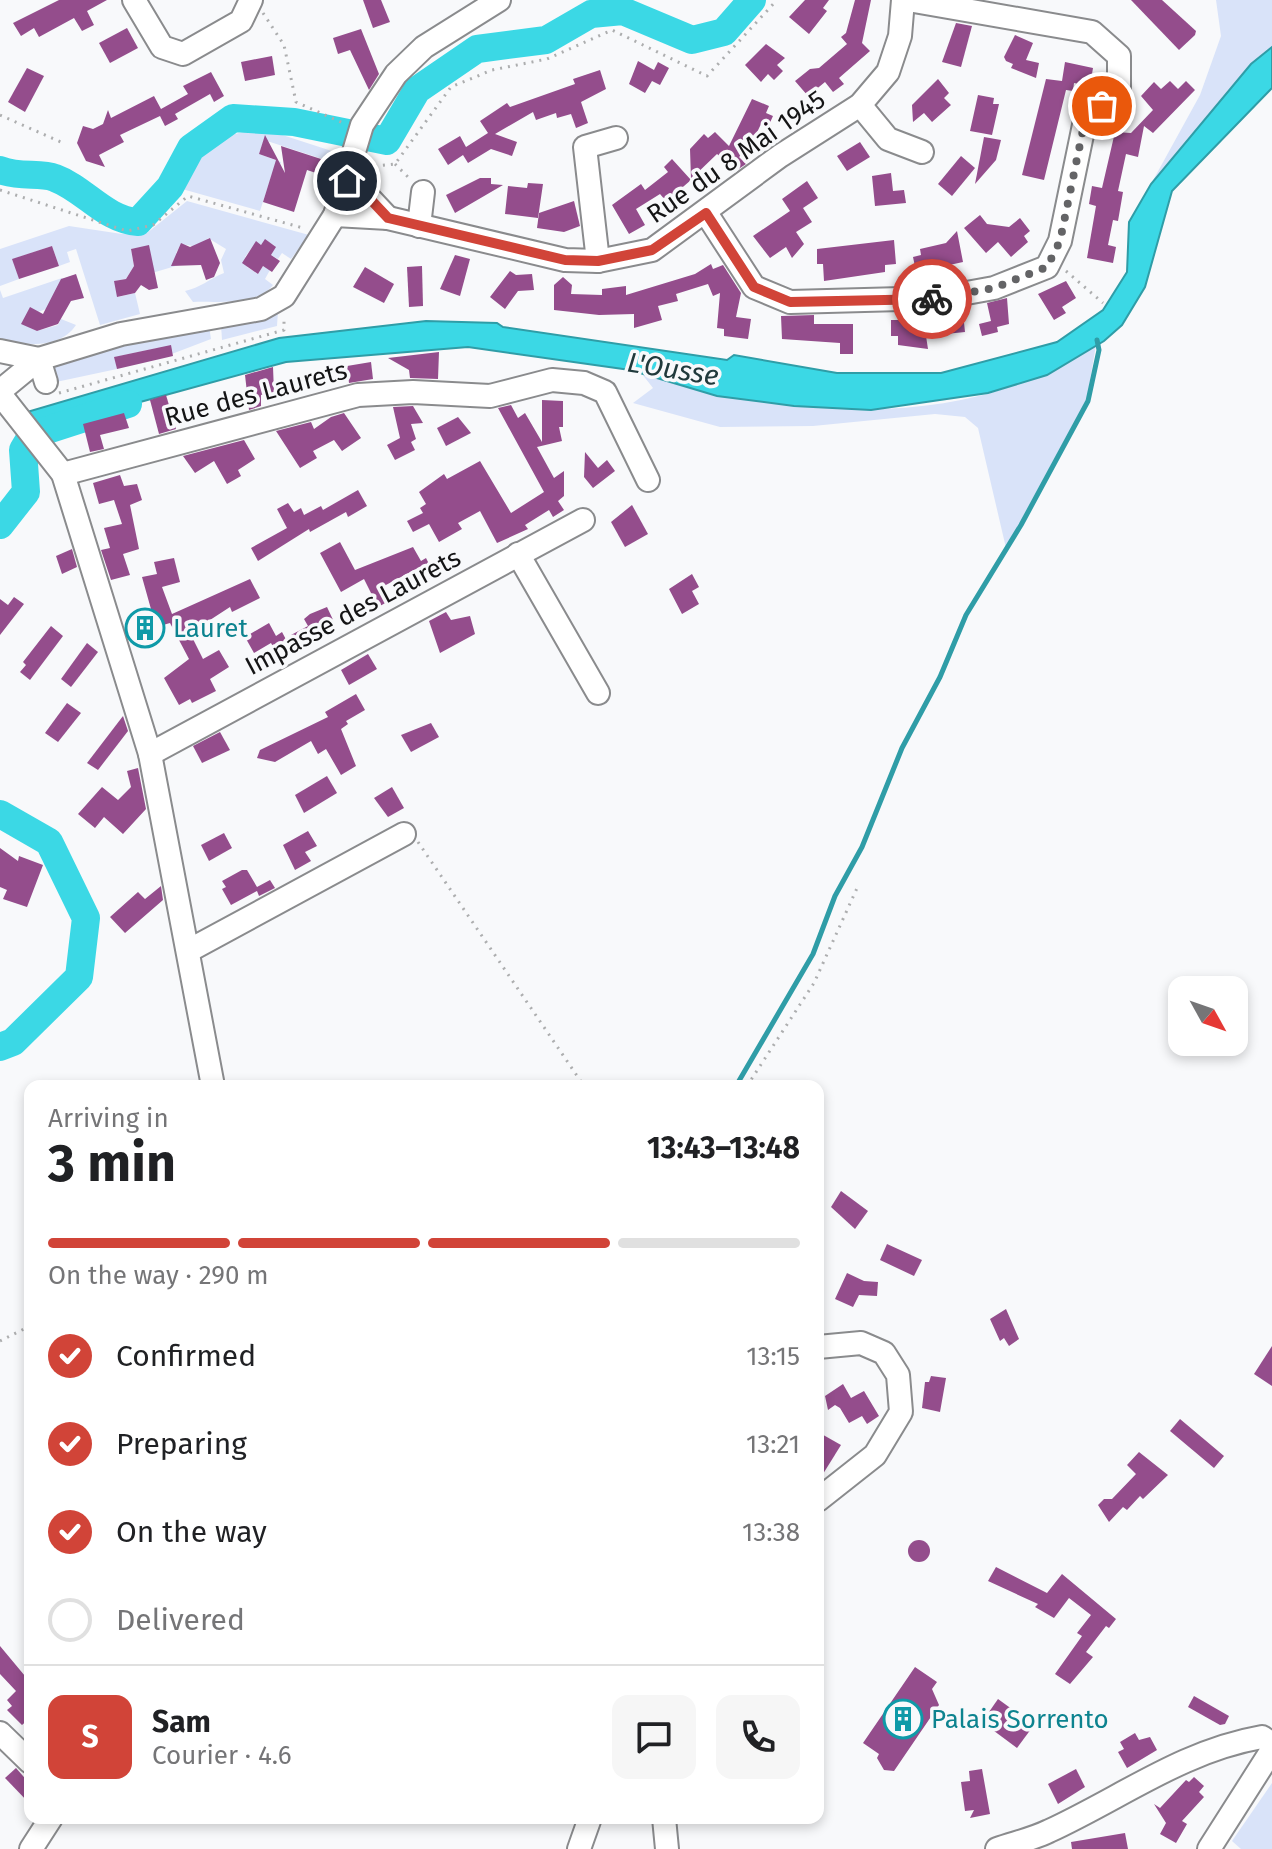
<!DOCTYPE html>
<meta charset="utf-8">
<style>
:root{--surface:#fff;--page:#f6f6f6;--text:#202124;--muted:#757577;--line:#e0e0e0;--accent:#d14438}
body{margin:0;font-family:"Fira Sans",sans-serif;background:var(--page);color:var(--text);height:100vh;display:flex;flex-direction:column;font-size:30px;white-space:nowrap}
*{box-sizing:border-box;margin:0}
p{font-size:26px;color:var(--muted)}
.icon{flex:none;width:44px;height:44px;fill:none;stroke:currentColor;stroke-width:2;stroke-linecap:round;stroke-linejoin:round}
.map{position:relative;flex:1;overflow:hidden}
.drawer{position:absolute;left:24px;top:1080px;width:800px;height:744px;display:flex;flex-direction:column;background:var(--surface);border-radius:16px;box-shadow:0 4px 12px #0003}
.drawer>*{flex:none}
.needle{width:52px;rotate:130deg}
.buttons{position:absolute;left:1168px;top:976px;display:grid;gap:16px}
.buttons a{display:grid;place-items:center;width:80px;height:80px;border-radius:16px;background:var(--surface);box-shadow:0 4px 12px #0003;font-size:40px}
.pin{position:absolute;display:grid;place-items:center;width:68px;height:68px;color:#fff;margin:-34px;border:4px solid #fff;border-radius:50%;box-shadow:0 2px 8px #0007}
.courier{position:absolute;display:grid;place-items:center;width:80px;height:80px;margin:-40px;border:6px solid #d14438;border-radius:50%;background:#fff;color:#222;box-shadow:0 2px 10px #0007}
.summary em{font-style:normal;font-weight:700}
.summary div{display:flex;flex-direction:column-reverse}
.summary{display:flex;align-items:center;justify-content:space-between;height:136px;padding:0 24px}
h1{font-size:52px;font-weight:700;line-height:60px}
.bar{display:grid;grid-template-columns:repeat(4,1fr);gap:12px 8px;align-content:center;height:96px;padding:0 24px}
.bar i{height:10px;border-radius:6px;background:var(--line)}
.bar .selected{background:var(--accent)}
.bar p{grid-column:span 4}
.line{display:flex;align-items:center;gap:20px;padding:0 24px;border-top:2px solid var(--line)}
.line div{flex:1}
.round{display:grid;place-items:center;flex:none;width:84px;height:84px;border-radius:16px;background:var(--page)}
ol{padding:0 24px;list-style:none}
li{display:flex;align-items:center;gap:24px;height:88px}
li p{margin-inline-start:auto}
li .icon{padding:8px;border-radius:50%;background:var(--accent);color:#fff;stroke-width:4}
li:last-child{color:var(--muted)}
li i{width:44px;height:44px;border:4px solid var(--line);border-radius:50%}
.map>svg:first-child{display:block}
</style>
<div class="map">
<svg width="1272" height="1849" viewBox="0 0 1272 1849">
<rect width="100%" height="100%" fill="#f8f9fb"/>
<g fill="#d9e3f9">
<path d="M1216,0H1272V47L1251,64L1151,184L1200,95L1221,36Z"/>
<path d="M264,129L344,155L341,165L264,140L259,154L281,162L277,175L272,174L260,211L182,189C205,146 213,134 264,129Z"/>
<path d="M187,201L309,235L291,259L282,253L278,259L271,255L275,246L265,240L261,245L256,242L245,257L250,261L247,267L258,274L263,266L270,270L265,279L273,285C256,306 218,301 193,302L185,291C200,288 209,279 224,273L221,260L226,249L208,238L204,248L181,244L176,253L182,256L179,265L152,273L149,246L131,249L134,266L126,279L115,281L118,297L135,293L140,314L100,325L76,249L67,252L70,262L59,266L52,246L13,259L19,279L0,286V249L69,226L122,234L147,233Z"/>
<path d="M62,278L65,288L46,309L38,312L30,308L22,323L37,331L58,325L61,319L76,325C60,349 25,346 0,339V290L3,298Z"/>
<path d="M278,311L277,326L222,340L221,325Z"/>
<path d="M209,326L211,339L156,360L161,357L158,348L115,357L117,369L56,382L50,363L125,341Z"/>
<path d="M1096,345L1087,398L1006,548L978,428L965,417L935,414L813,426L720,427L633,403L653,388L642,374C795,415 956,436 1096,345Z"/>
<path d="M1272,1783V1849H1241L1232,1841Z"/>
</g>
<path fill="#3bd8e5" stroke="#2f9da7" stroke-width="2" d="M1272,47V88L1172,191L1145,287L1122,325L1104,341L1047,375L988,393L871,410L794,406L717,396L630,370L468,347L286,362L82,418L51,442L27,412L279,338L426,321L497,323L503,327L727,360L734,355L837,373H941L1057,342L1103,310L1127,272L1129,222L1151,184L1251,64Z"/>
<g fill="none" stroke-linecap="round" stroke-linejoin="round">
<path stroke="#2f9da7" stroke-width="5" d="M736,1086L813,954L835,896L862,847L902,748L940,677L966,615L1021,525L1088,401L1099,350L1097,340"/>
<g stroke="#3bd8e5" stroke-width="28">
<path d="M0,170C20,178 40,172 55,178C85,189 105,220 138,222L170,187L191,148L233,118L294,122L387,141L417,90L477,49L546,40L591,14L623,11L692,40L724,32L752,0"/>
<path d="M0,525L26,492L23,450L32,435L128,404"/>
<path d="M0,814L49,842L86,918L79,977L13,1042L0,1047"/>
</g>
</g>
<g fill="#944d8c">
<path d="M59,0H107L87,11L94,25L82,31L74,18L39,37L34,28L21,36L13,23Z"/>
<path d="M363,0H381L390,22L373,28Z"/>
<path d="M805,0H829L823,8L827,11L809,34L789,17Z"/>
<path d="M855,0H871L862,43L870,51L839,78L844,84L833,92L825,82L808,96L795,81L810,69L819,68L847,44L841,37L846,33Z"/>
<path d="M1131,0H1162L1196,31L1195,35L1179,50Z"/>
<path d="M956,23L972,26L961,67L942,62Z"/>
<path d="M127,28L138,48L110,63L99,43Z"/>
<path d="M361,29L379,74L369,90L350,50L338,54L333,38Z"/>
<path d="M1015,35L1033,43L1026,60L1039,63L1036,78L1011,68L1013,64L1006,61L1004,57Z"/>
<path d="M766,44L785,58L777,65L783,71L774,80L768,74L761,82L745,65Z"/>
<path d="M272,56L275,75L245,81L241,62Z"/>
<path d="M638,61L654,70L658,62L669,68L660,85L652,81L645,93L629,84Z"/>
<path d="M1065,62L1093,68L1090,86L1074,83L1073,91L1066,90L1044,180L1022,175L1046,79L1062,81Z"/>
<path d="M27,68L44,76L25,112L8,102Z"/>
<path d="M600,70L606,89L581,102L588,123L576,128L571,114L557,118L556,113L536,120L533,112L495,134L517,142L512,156L491,149L468,163L463,155L448,165L438,149L460,136L466,147L488,133L480,121L507,103L510,107L575,84L573,79Z"/>
<path d="M211,72L224,96L214,102L210,94L175,114L178,119L165,126L160,116L120,135L124,142L99,155L105,167L86,161L77,143L83,126L93,129L103,124L108,110L111,118L154,96L161,109L188,94L183,86Z"/>
<path d="M938,79L949,93L944,98L951,105L932,122L924,113L913,122L912,105Z"/>
<path d="M1170,81L1178,89L1186,81L1195,90L1153,133L1144,126L1138,157L1126,154L1118,191L1123,192L1118,221L1113,220L1108,245L1116,247L1113,263L1087,258L1096,206L1089,204L1092,186L1102,188L1115,132L1131,133L1153,110L1141,96L1154,82L1161,89Z"/>
<path d="M978,95L994,98L993,104H999L992,135L970,131Z"/>
<path d="M752,99L769,106L766,113L773,116L768,127L761,124L751,145L739,157L746,164L737,170L717,154L691,179L690,149L704,134L708,138L715,132L729,146Z"/>
<path d="M265,135L285,173L281,146L321,159L316,173L307,170L294,212L263,202L276,160L259,154Z"/>
<path d="M984,137L1001,140L996,160L975,184Z"/>
<path d="M860,142L870,157L847,171L837,156Z"/>
<path d="M961,156L975,168L952,196L938,184Z"/>
<path d="M672,159L691,180L677,192L683,199L672,208L660,194L636,209L645,225L629,234L612,205L641,184L645,190L668,172L664,167Z"/>
<path d="M891,173L893,191L904,190L906,203L875,206L872,176Z"/>
<path d="M480,178H491V184L503,185L455,213L446,195Z"/>
<path d="M807,181L818,198L803,208L812,222L796,232L804,244L792,258L786,247L770,258L753,236L790,211L782,199Z"/>
<path d="M528,183L543,184L538,218L505,214L508,186L527,188Z"/>
<path d="M574,201L580,226L564,232L537,228L539,213Z"/>
<path d="M980,215L987,224L1009,227L1020,218L1030,231L1024,236L1028,242L1011,257L998,242L986,253L964,228Z"/>
<path d="M957,231L963,262L945,266L946,270L917,276L913,257L921,255L920,249L946,243Z"/>
<path d="M210,238L220,263L214,277L206,280L201,265L171,266L181,243L190,247Z"/>
<path d="M265,239L276,247L271,255L280,261L272,272L263,266L258,274L242,263L256,241L261,245Z"/>
<path d="M894,240L896,264L885,265V272L824,281L823,264H817V249Z"/>
<path d="M149,245L158,288L149,290L141,285L135,293L117,297L114,281L126,279L134,266L131,249Z"/>
<path d="M52,246L59,266L19,279L12,259Z"/>
<path d="M455,255L470,259L460,296L440,289Z"/>
<path d="M711,264L713,269L723,265L741,293L736,317L751,319L748,339L724,336V329L717,328L720,293L713,296L708,284L676,294L678,301L658,306L662,320L634,328V314L599,315L554,310V285L563,277L572,285L571,294L602,295V289L626,286V295L695,274Z"/>
<path d="M422,266L423,306L409,307L407,267Z"/>
<path d="M365,267L394,284L384,303L353,287Z"/>
<path d="M510,271L516,275L532,274L534,290L518,291L505,309L490,297Z"/>
<path d="M76,274L84,298L71,301L58,324L37,331L21,324L30,307L43,314L61,279Z"/>
<path d="M1066,281L1076,298L1062,307L1066,313L1054,320L1038,294Z"/>
<path d="M1007,298L1009,324L997,327L998,332L982,336L979,324L991,321L987,303Z"/>
<path d="M963,313L965,332L926,336L928,349L898,345V336H891V320H916V314H924L925,320Z"/>
<path d="M814,315V324H853V354H840V343L782,339L781,316Z"/>
<path d="M171,345L173,356L117,369L114,357Z"/>
<path d="M439,352L438,379L410,378L409,370L388,358Z"/>
<path d="M371,362L373,379L349,383L347,366Z"/>
<path d="M273,367L274,392L261,395V406L249,410L245,375Z"/>
<path d="M166,395L176,429L159,434L150,400Z"/>
<path d="M542,400L563,401V427H559L562,441L537,447L554,478L564,471V496L558,501L564,510L553,517L549,510L525,525L528,529L497,543L480,511L458,523L462,529L439,542L429,524L413,532L407,521L423,513L420,508L426,504L419,492L444,474L447,479L480,461L511,513L544,492L498,408L511,405L518,418L525,413L542,442Z"/>
<path d="M413,406L423,423L411,424L416,439L411,442L415,450L395,460L387,445L400,438L393,407Z"/>
<path d="M124,413L129,428L100,435L104,449L90,452L83,424Z"/>
<path d="M344,413L361,438L342,451L334,440L313,451L317,458L300,468L276,431L311,422L314,429L331,417Z"/>
<path d="M458,417L471,433L446,446L437,428Z"/>
<path d="M244,440L255,459L238,470L241,476L227,484L214,461L195,473L183,456Z"/>
<path d="M585,452L598,468L607,460L615,471L593,488L584,477Z"/>
<path d="M120,475L124,486L137,484L142,500L130,505L139,549L123,554L130,575L111,580L101,550L110,548L104,528L122,524L114,500L99,504L93,483Z"/>
<path d="M358,490L367,506L348,517L346,512L310,532L309,529L258,561L251,548L287,528L277,509L288,503L294,512L301,508L304,515L321,506L323,510Z"/>
<path d="M632,505L648,534L625,547L611,522Z"/>
<path d="M340,542L355,570L413,547L421,561L426,558L435,576L423,582L416,569L384,586L391,600L378,607L364,579L341,592L320,553Z"/>
<path d="M72,549L77,567L62,574L56,556Z"/>
<path d="M174,558L180,582L162,587L172,614L250,579L260,598L232,612L230,607L190,633L203,659L219,650L229,667L210,679L216,691L192,703L190,699L179,705L164,678L189,659L170,623L156,627L142,577L157,574L154,562Z"/>
<path d="M692,574L699,587L692,591L699,604L682,614L669,589Z"/>
<path d="M14,597L24,604L0,635V599L8,605Z"/>
<path d="M327,607L335,624L298,647L291,635L308,626L304,619L310,614Z"/>
<path d="M446,612L451,620L470,616L475,634L440,653L429,621Z"/>
<path d="M269,623L276,636L282,632L290,647L277,654L271,643L254,653L245,637Z"/>
<path d="M51,626L63,636L30,680L20,672L26,665L23,662Z"/>
<path d="M87,643L98,652L71,687L61,679Z"/>
<path d="M368,654L377,669L349,685L341,670Z"/>
<path d="M356,694L365,710L346,721L348,724L341,729L356,766L341,775L326,749L318,754L311,741L275,762L257,758L260,750L328,717L325,712Z"/>
<path d="M67,703L81,713L58,742L45,733Z"/>
<path d="M123,716L128,731L98,770L87,763Z"/>
<path d="M431,723L439,737L411,752L401,735Z"/>
<path d="M220,732L230,750L202,763L193,746Z"/>
<path d="M138,768L146,809L123,834L104,817L95,828L78,814L102,787L118,800L131,787L127,771Z"/>
<path d="M327,776L337,793L304,813L295,795Z"/>
<path d="M392,787L404,808L388,817L374,798Z"/>
<path d="M308,831L317,846L305,852L311,861L295,870L283,845Z"/>
<path d="M224,833L232,848L209,861L201,845Z"/>
<path d="M0,848L18,861L19,856L43,865L27,907L3,899L7,890L0,887Z"/>
<path d="M242,870H247L257,887L270,880L275,888L259,896L257,891L231,905L222,889L226,887L222,881Z"/>
<path d="M161,886L163,900L125,933L110,917L138,892L145,899Z"/>
<path d="M841,1191L868,1211L855,1229L831,1207Z"/>
<path d="M887,1244L922,1260L914,1276L880,1260Z"/>
<path d="M847,1273L864,1281L878,1282L877,1296L859,1295L853,1307L835,1299Z"/>
<path d="M1006,1309L1019,1339L1009,1346L1004,1338L1000,1341L990,1319Z"/>
<path d="M1272,1346V1386L1254,1374Z"/>
<path d="M931,1376L946,1378L940,1412L922,1408L925,1382H929Z"/>
<path d="M843,1384L851,1398L864,1391L879,1416L867,1424L862,1416L849,1423L840,1408L835,1405L828,1410L825,1396Z"/>
<path d="M1180,1419L1224,1456L1214,1468L1170,1431Z"/>
<path d="M818,1432L841,1445L818,1482Z"/>
<path d="M1139,1452L1168,1475L1143,1499L1140,1496L1127,1510L1123,1507L1109,1522L1098,1505L1104,1499H1112L1136,1474L1127,1465Z"/>
<circle cx="919" cy="1551" r="11"/>
<path d="M996,1567L1047,1593L1062,1574L1116,1619L1109,1628L1106,1626L1086,1652L1093,1657L1070,1684L1055,1674L1082,1636L1077,1633L1091,1615L1069,1598L1054,1618L1035,1607L1038,1604L988,1581Z"/>
<path d="M0,1646L30,1682V1718L22,1725L7,1710L12,1706L7,1700L16,1691L0,1674Z"/>
<path d="M915,1667L937,1682L932,1689L939,1705L894,1771L884,1770L877,1758L879,1754L863,1743Z"/>
<path d="M1194,1696L1229,1716L1225,1724L1220,1725L1188,1707Z"/>
<path d="M998,1699L1034,1725L1017,1748L982,1722Z"/>
<path d="M1135,1733L1139,1740L1150,1737L1157,1750L1127,1768L1118,1752L1124,1749L1120,1742Z"/>
<path d="M16,1768L30,1784V1804L5,1778Z"/>
<path d="M982,1769L990,1814L970,1818L974,1810L965,1811L961,1782L970,1781L969,1771Z"/>
<path d="M1076,1769L1085,1787L1058,1804L1048,1784Z"/>
<path d="M1194,1777L1204,1786L1199,1792L1204,1797L1182,1821L1187,1824L1176,1843L1160,1834L1166,1823L1154,1804L1160,1808L1186,1780L1189,1782Z"/>
<path d="M1125,1833L1128,1849H1072L1071,1842Z"/>
</g>
<g fill="none" stroke-linecap="round" stroke-linejoin="round">
<g stroke="#8a8b8d" stroke-width="26">
<g id="minor">
<path d="M134,0L162,47L183,54L241,21L251,0"/>
<path d="M860,105L888,139L922,152"/>
<path d="M347,181L357,185L388,218"/>
<path d="M706,213L754,287L790,302L939,298L994,288L1047,267L1060,241L1084,125L1119,87V56L1092,32L908,0"/>
<path d="M335,215L388,218L565,260L598,261L652,250L780,156L860,105L888,72L900,36L903,0"/>
<path d="M419,226L423,192"/>
<path d="M598,261L585,147L616,138"/>
<path d="M0,351L39,359"/>
<path d="M39,359L46,382"/>
<path d="M0,391L39,359L121,334L261,309L284,296L335,215L362,125L396,74L424,47L499,0"/>
<path d="M0,394L63,474L150,754L213,1086"/>
<path d="M63,474L358,395L413,392L490,396L552,380L584,383L605,392L648,480"/>
<path d="M518,554L598,693"/>
<path d="M150,754L583,520"/>
<path d="M188,951L404,834"/>
<path d="M818,1347L861,1343L884,1353L898,1375L901,1412L875,1455L818,1500"/>
<path d="M0,1733L30,1762"/>
<path d="M664,1818L667,1849"/>
<path d="M31,1849L51,1818"/>
<path d="M579,1849L590,1818"/>
<path d="M997,1849C1014,1843 1033,1839 1049,1831C1121,1798 1182,1751 1262,1737L1272,1744"/>
<path d="M1209,1849L1272,1750"/>
</g>
</g>
<g stroke="#adaeaf" stroke-width="3" stroke-dasharray="2 6" stroke-linecap="butt">
<path d="M263,13L284,45L296,102L343,123"/>
<path d="M0,115L63,143"/>
<path d="M395,164L412,181"/>
<path d="M367,167L395,164L451,87L492,70L547,59L612,30L707,76L777,0"/>
<path d="M0,190L127,231L153,225L188,196L303,228"/>
<path d="M1066,271L1103,303"/>
<path d="M59,393L284,330V316"/>
<path d="M418,842L584,1086"/>
<path d="M747,1086L814,983L858,886"/>
<path d="M0,1341L30,1326"/>
</g>
<use href="#minor" stroke="#fff" stroke-width="22"/>
</g>
<g fill="none" stroke-linecap="round" stroke-linejoin="round">
<path stroke="#646466" stroke-width="8" stroke-dasharray="0 14.4" d="M932,299L994,288L1047,267L1060,241L1084,125L1102,106"/>
<path stroke="#d14438" stroke-width="10" d="M347,181L357,185L388,218L565,260L598,261L652,250L706,213L754,287L790,302L932,299"/>
</g>
<defs>
<g id="building-ring" transform="scale(2)"><circle r="9.5" fill="#f8f9fb" stroke="#0f9aa8" stroke-width="1.5"/><path d="M-4-6H4V6H1V3H-1V6H-4ZM-2.5-4.3h1.7v1.8h-1.7ZM.8-4.3h1.7v1.8H.8ZM-2.5-1h1.7V.8h-1.7ZM.8-1h1.7V.8H.8Z" fill="#0f9aa8"/></g>
</defs>
<g fill-rule="evenodd">
<use href="#building-ring" x="145" y="628"/>
<use href="#building-ring" x="903" y="1719"/>
</g>
<g text-anchor="middle" dominant-baseline="central" stroke-width="7" stroke-linejoin="round" paint-order="stroke">
<g font-size="26" fill="#141415" stroke="#f8f9fb">
<text transform="translate(736 157) rotate(-35)">Rue du 8 Mai 1945</text>
<text transform="translate(256 394) rotate(-15)">Rue des Laurets</text>
<text transform="translate(353 612) rotate(-28)">Impasse des Laurets</text>
</g>
<g font-size="26" fill="#0d838f" stroke="#f8f9fb" text-anchor="start">
<text x="173" y="628">Lauret</text>
<text x="931" y="1719">Palais Sorrento</text>
</g>
<g font-size="28" font-style="italic" fill="#213a3c" stroke="#f8f9fb">
<text transform="translate(673 369) rotate(9)">L'Ousse</text>
</g>
</g>
</svg>
<div class="buttons">
<a><svg class="needle" viewBox="-14 -14 28 28"><path d="M0-13l5 13h-10z" fill="#e53935"/><path d="M0 13l5-13h-10z" fill="#757577"/></svg></a>
</div>
<div class="pin" style="left:1102px;top:106px;background:#ea580c"><svg class="icon" aria-label="bag" viewBox="0 0 24 24"><path d="M5 8h14l-1 12H6zM9 8a3 3 0 0 1 6 0"/></svg></div>
<div class="pin" style="left:347px;top:181px;background:#1f2937"><svg class="icon" aria-label="home" viewBox="0 0 24 24"><path d="M3 11l9-7 9 7M6 9v11h12V9"/></svg></div>
<div class="courier" style="left:932px;top:299px"><svg class="icon" aria-label="bike" viewBox="0 0 24 24"><circle cx="6" cy="16" r="4"/><circle cx="18" cy="16" r="4"/><path d="M6 16l4-8h5l3 8M10 8l3 8H6M13 5h3"/></svg></div>
<section class="drawer">
<div class="summary"><div><h1>3 min</h1><p>Arriving in</p></div><em>13:43–13:48</em></div>
<div class="bar"><i class="selected"></i><i class="selected"></i><i class="selected"></i><i></i><p>On the way · 290 m</p></div>
<ol>
<li><svg class="icon" aria-label="check" viewBox="0 0 24 24"><path d="M5 12l5 5 9-10"/></svg>Confirmed<p>13:15</p></li>
<li><svg class="icon" aria-label="check" viewBox="0 0 24 24"><path d="M5 12l5 5 9-10"/></svg>Preparing<p>13:21</p></li>
<li><svg class="icon" aria-label="check" viewBox="0 0 24 24"><path d="M5 12l5 5 9-10"/></svg>On the way<p>13:38</p></li>
<li><i></i>Delivered</li>
</ol>
<div class="line" style="height:144px"><b class="round" style="background:var(--accent);color:#fff">S</b><div><b>Sam</b><p>Courier · 4.6</p></div><a class="round"><svg class="icon" aria-label="chat" viewBox="0 0 24 24"><path d="M4 5h16v11H9l-5 4z"/></svg></a><a class="round"><svg class="icon" aria-label="phone" viewBox="0 0 24 24"><path d="M5 4h4l2 5-3 2q2 4 5 5l2-3 5 2v4C11 20 4 13 5 4z"/></svg></a></div>
</section>
</div>
